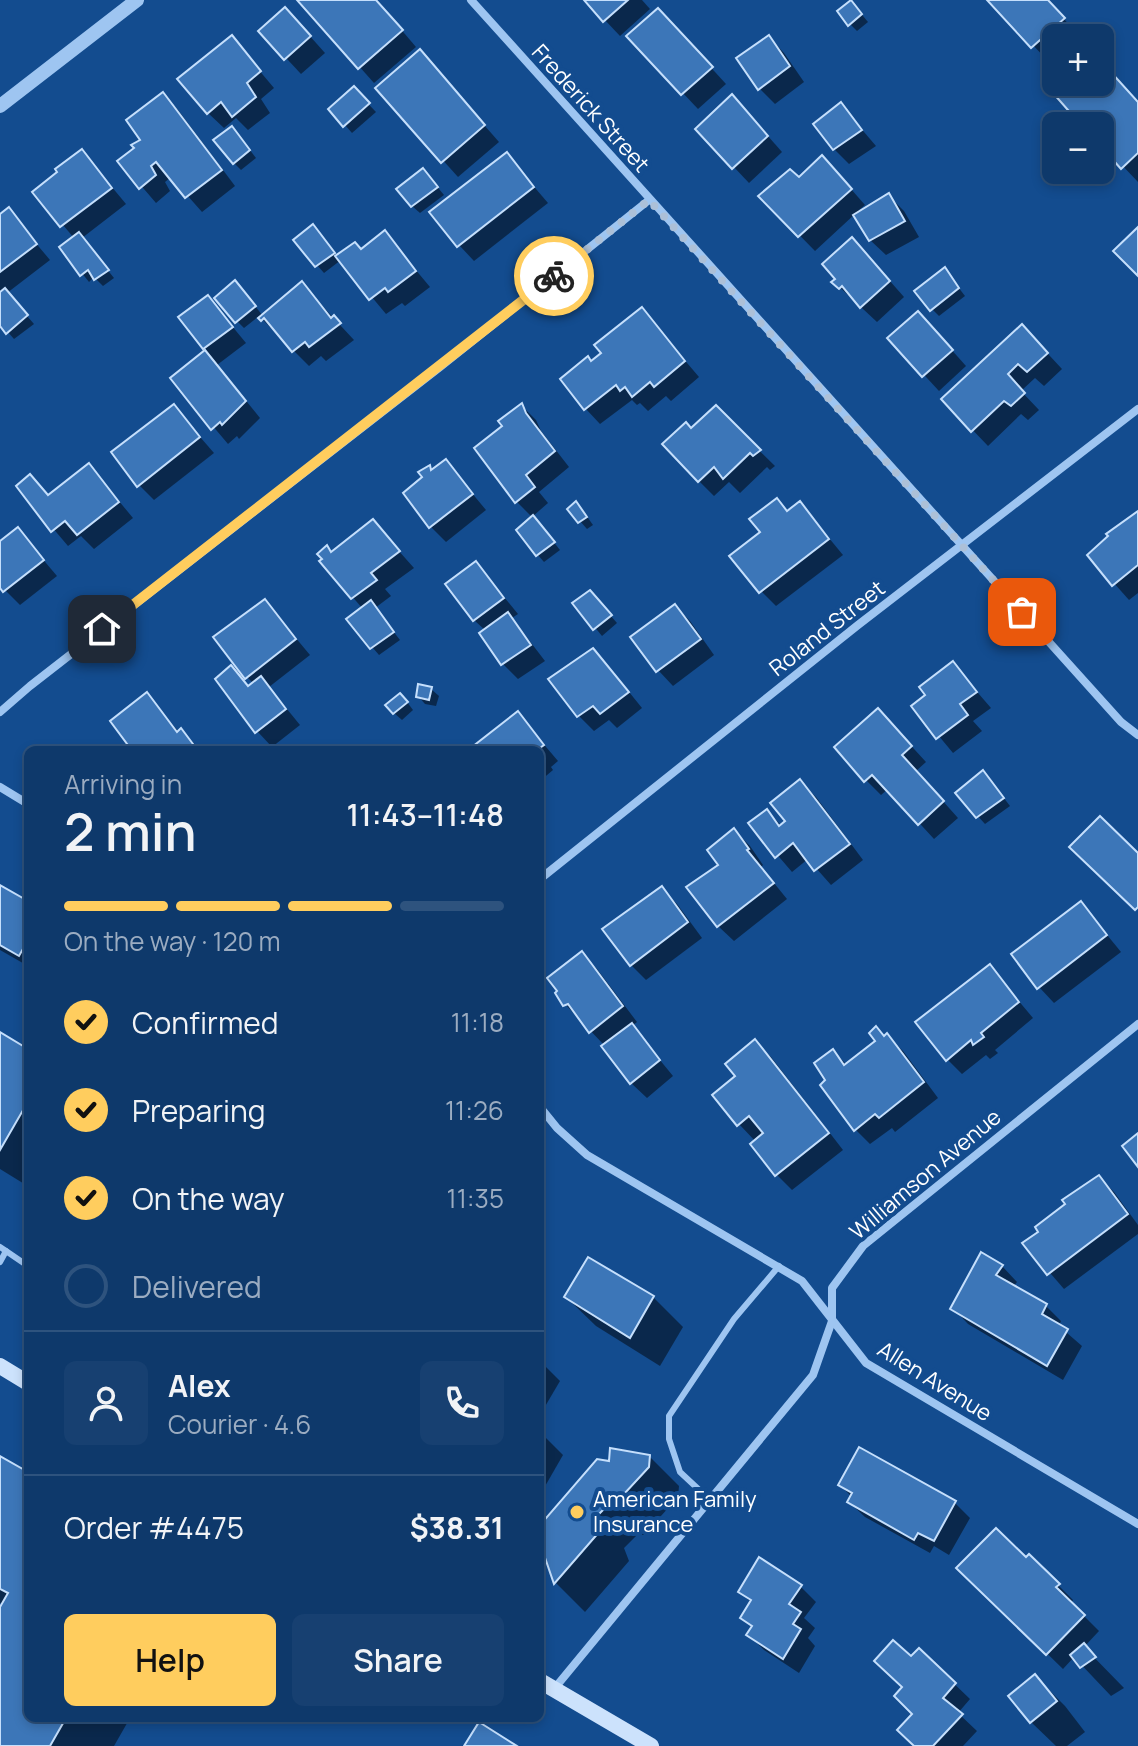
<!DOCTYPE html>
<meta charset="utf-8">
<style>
:root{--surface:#0e396b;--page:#174071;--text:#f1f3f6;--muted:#9bacc1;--line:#2e537e;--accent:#ffcd5e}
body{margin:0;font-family:Manrope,sans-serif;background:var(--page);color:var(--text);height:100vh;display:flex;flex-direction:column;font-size:30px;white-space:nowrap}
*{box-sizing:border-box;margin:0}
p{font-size:26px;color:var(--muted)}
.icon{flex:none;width:44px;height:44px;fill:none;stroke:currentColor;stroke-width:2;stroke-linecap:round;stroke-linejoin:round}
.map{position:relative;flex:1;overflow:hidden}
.panel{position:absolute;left:24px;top:746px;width:520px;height:976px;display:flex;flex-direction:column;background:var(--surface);border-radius:12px;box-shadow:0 4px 12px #0003,0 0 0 2px var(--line)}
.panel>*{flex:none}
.fabs{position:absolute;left:1042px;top:24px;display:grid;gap:16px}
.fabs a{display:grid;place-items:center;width:72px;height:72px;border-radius:12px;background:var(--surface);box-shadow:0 4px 12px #0003,0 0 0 2px var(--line);font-size:40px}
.pin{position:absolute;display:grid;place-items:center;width:68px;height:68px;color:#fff;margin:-34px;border-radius:16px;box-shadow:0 4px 12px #0006}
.courier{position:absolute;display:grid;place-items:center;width:80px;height:80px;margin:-40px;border:6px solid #ffcd5e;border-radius:50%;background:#fff;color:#222;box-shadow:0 2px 10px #0007}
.summary em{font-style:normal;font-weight:600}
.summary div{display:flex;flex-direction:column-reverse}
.summary{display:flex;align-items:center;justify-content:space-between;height:136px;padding:0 40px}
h1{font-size:52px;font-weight:600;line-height:60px}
.bar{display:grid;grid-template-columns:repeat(4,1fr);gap:12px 8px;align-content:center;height:96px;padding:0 40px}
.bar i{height:10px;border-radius:6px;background:var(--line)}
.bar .on{background:var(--accent)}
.bar p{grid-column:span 4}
.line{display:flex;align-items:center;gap:20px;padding:0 40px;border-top:2px solid var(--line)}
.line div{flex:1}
.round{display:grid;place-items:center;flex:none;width:84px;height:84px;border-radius:12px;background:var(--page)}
ol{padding:0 40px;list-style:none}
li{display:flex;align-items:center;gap:24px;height:88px}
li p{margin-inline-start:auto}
li .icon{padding:8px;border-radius:50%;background:var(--accent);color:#111;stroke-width:4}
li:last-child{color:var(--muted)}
li i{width:44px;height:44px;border:4px solid var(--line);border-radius:50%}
.primary-button{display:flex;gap:16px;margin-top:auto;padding:16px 40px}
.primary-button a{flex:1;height:92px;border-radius:12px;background:var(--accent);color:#111;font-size:32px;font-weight:600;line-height:92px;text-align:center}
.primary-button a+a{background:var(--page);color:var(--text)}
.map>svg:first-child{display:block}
</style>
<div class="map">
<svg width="1138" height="1746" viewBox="0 0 1138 1746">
<rect width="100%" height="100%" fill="#134c8f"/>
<g fill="#0007">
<path d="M300,0H376L416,47L374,83Z"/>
<path d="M586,0H642L650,9L620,36Z"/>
<path d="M990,0H1046L1078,34L1074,38H1056V54L1048,61Z"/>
<path d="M858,10L868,22L857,31L850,24Z"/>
<path d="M300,25L325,53L301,74L261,31Z"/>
<path d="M673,26L726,84L698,109L629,36Z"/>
<path d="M769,37L784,53L804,82L775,104L760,89L739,58Z"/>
<path d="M232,38L274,88L261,99L270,113L248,130L236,118L224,128L208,113Z"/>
<path d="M420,52L499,142L458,177L378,88Z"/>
<path d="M1100,63L1138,105V182L1100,142V126H1085L1069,82H1100Z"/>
<path d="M354,89L376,112L352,133L331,109Z"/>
<path d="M163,94L178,110L235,186L202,212L171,177L165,182L170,191L156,203L120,161L143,140Z"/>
<path d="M841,105L876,146L849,164L834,149Z"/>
<path d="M747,112L782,152L749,183L698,129Z"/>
<path d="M239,136L256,158L241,170L234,163Z"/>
<path d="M82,151L126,204L82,238L114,278L103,286L94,277L89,282L62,248L74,238L35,192Z"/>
<path d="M506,154L548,203L474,261L459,245Z"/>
<path d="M837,173L865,205L859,210L861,213L889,196L904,211L919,237L886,255L870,240L855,214L815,251L761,196L799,180Z"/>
<path d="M430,178L444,195L420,213L412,206Z"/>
<path d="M8,210L50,260L7,293L34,324L14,339L0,323V216Z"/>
<path d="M385,233L430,287L405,306L402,303L386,314L341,260L324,273L317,265L320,234L337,257L361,251Z"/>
<path d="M867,255L904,297L877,322L834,282Z"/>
<path d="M945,270L965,296L939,316L932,309Z"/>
<path d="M302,284L354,340L326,361L321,356L309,366L259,316L244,328L237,321L242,290L263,316Z"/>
<path d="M208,297L246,343L217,365L260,418L239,439L237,436L228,444L173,379L207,351L181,318Z"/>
<path d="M642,310L699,377L671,401L666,396L648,411L640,403L637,405L632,400L600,424L585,408L592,363Z"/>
<path d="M933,329L966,366L939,391L890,338Z"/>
<path d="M1037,342L1062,369L1044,386L1035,378L1021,391L1039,410L1028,420L1021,414L988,446L943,399Z"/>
<path d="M521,405L536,420L541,431L569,467L539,492L548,503L532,517L517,502L476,448L505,427Z"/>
<path d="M174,407L214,453L154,500L139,485Z"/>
<path d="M716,408L775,466L770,470L767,467L740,493L729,482L714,496L699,481L692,430Z"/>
<path d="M446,462L486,510L446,542L430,526L425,478L429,468L433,471Z"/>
<path d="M89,465L133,518L94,549L81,536L68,546L18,487L49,496Z"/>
<path d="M800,503L843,555L776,606L761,591Z"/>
<path d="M583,511L593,525L587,529L580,521Z"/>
<path d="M1138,513V593L1129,600L1089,555Z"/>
<path d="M373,522L414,568L385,589L391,596L375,608L400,640L379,655L349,620L363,609L322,562L327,548L333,553Z"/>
<path d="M540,525L560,550L544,562L537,554Z"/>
<path d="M18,530L57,576L20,605L0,585V543Z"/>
<path d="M476,563L518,614L512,618L545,661L518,679L503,664L482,634L486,631L474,620Z"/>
<path d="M597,600L617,623L602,636L575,603Z"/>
<path d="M265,601L310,655L269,687L300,725L272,747L257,731L254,684L247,677Z"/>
<path d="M675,606L690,621L714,655L673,686L658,670Z"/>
<path d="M953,664L991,708L973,721L982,731L953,753L914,706L927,695Z"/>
<path d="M608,666L642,708L617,728L609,720L594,731L579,716Z"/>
<path d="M431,689L439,696L436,706L425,704L418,696Z"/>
<path d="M146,695L179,732L181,730L200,750H131Z"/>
<path d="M407,702L413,710L402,720L394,713Z"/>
<path d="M518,714L558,761L551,767L553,770L540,781V750H477Z"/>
<path d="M893,726L926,762L916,771L958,818L934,839L888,789L881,795L866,780Z"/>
<path d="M990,780L1010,806L985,824L958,794Z"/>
<path d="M800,782L816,797L863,860L831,885L808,859L792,872L750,823L767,811L782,826L788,821Z"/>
<path d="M734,830L750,846L763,865L761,867L787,899L734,941L718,926L721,865Z"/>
<path d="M0,887L28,903V966L0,950Z"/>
<path d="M661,888L677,904L702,938L646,980L631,965Z"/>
<path d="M1081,903L1121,952L1054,1003L1039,987Z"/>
<path d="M582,954L597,969L637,1022L632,1026L673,1076L647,1098L631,1083L605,1046L565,1004Z"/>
<path d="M990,967L1033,1018L995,1050L998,1053L990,1059L986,1055L962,1074L947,1059Z"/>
<path d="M0,1036L28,1053V1182L26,1185L0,1169Z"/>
<path d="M887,1036L903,1051L938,1098L895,1132L892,1128L870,1144L855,1129L828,1081L833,1051L847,1065Z"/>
<path d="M755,1042L771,1057L843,1150L792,1190L776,1174L756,1142L739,1124L738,1076Z"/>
<path d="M1099,1177L1114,1192L1138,1225V1234L1064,1289L1025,1244Z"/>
<path d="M1002,1266L1017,1282L1013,1287L1046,1306L1061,1321L1059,1326L1082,1346L1063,1380L968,1324L953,1308Z"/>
<path d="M566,1297H653L683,1327L660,1366L596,1326Z"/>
<path d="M540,1361L560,1381L540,1415Z"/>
<path d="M540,1432L563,1455L540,1495Z"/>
<path d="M649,1456L679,1486L678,1497L644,1535H637L624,1548L629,1561L585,1612L556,1583L540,1536V1528L611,1464Z"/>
<path d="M0,1458L28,1474V1718H130L114,1746H0V1611L3,1605L0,1603Z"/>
<path d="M840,1485L955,1503L970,1518L949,1555L934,1546L930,1553L865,1517L849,1502L852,1497Z"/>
<path d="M1030,1557L1073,1600L1071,1603L1099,1631L1084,1647L1124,1688L1111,1696L1074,1657L1063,1669L959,1568L1026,1560Z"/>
<path d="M760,1559L801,1587L816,1602L804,1618L815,1628L808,1638L815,1646L799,1673L764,1650L749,1635L753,1628L742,1617L752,1603L740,1592Z"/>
<path d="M919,1650L970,1699L958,1713L977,1731L963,1746H915L914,1714L904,1688L911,1659Z"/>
<path d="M1035,1676L1065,1706L1085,1732L1067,1746H1056L1031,1722Z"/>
</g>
<g fill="#3c76b8" stroke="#c5dffc" stroke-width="2">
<path d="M297,0H376L403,30L358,69Z"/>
<path d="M584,0H628L603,22Z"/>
<path d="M851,0L862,14L848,26L837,11Z"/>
<path d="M987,0H1048L1065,18L1031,48Z"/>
<path d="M285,7L311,36L284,60L258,31Z"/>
<path d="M658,8L713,67L681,95L626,36Z"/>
<path d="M232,35L261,71L247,83L256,97L232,117L221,102L207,114L177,79Z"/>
<path d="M769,35L790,66L758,90L736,58Z"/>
<path d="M420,49L485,125L441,163L375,88Z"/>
<path d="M1100,60L1138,102V153L1121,169L1100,145V126H1082L1053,93L1066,82H1100Z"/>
<path d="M354,86L370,103L343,127L328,109Z"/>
<path d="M163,92L222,170L185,198L156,162L151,166L156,175L139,189L117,161L134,148L131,145L140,140L126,120Z"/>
<path d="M732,94L768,136L732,169L695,129Z"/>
<path d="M841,102L862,130L833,150L813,124Z"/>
<path d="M232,126L250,150L233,164L213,140Z"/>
<path d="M82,149L112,188L60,227L32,192L57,172L55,169Z"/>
<path d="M507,152L534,187L457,247L429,212Z"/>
<path d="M822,155L852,189L798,237L758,196L790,169L799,177Z"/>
<path d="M423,168L438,187L411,207L396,189Z"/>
<path d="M889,193L905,221L869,241L853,215Z"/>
<path d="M9,207L37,244L0,272V214Z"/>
<path d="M313,224L335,253L315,267L293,240Z"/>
<path d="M1138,227V276L1113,251Z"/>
<path d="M385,230L416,271L388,292L385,288L369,300L335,256L355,242L361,249Z"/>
<path d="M79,232L109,270L94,280L88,270L80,276L59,247Z"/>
<path d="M852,237L890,281L860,308L842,286L839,289L831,282L835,279L822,264Z"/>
<path d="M945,267L959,288L930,311L914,291Z"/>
<path d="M235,280L256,306L235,323L214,298Z"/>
<path d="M302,281L331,318L334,315L341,323L309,347L305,342L292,352L264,318L261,321L258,318Z"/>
<path d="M5,288L28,315L6,334L0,326V292Z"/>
<path d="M208,295L233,327L203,349L178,317Z"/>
<path d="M642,307L685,361L654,387L650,382L632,397L625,387L620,391L616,385L584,410L560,379L588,356L591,361L601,353L594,345Z"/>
<path d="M918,311L953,350L922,377L887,338Z"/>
<path d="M1022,324L1048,353L1027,372L1018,364L1008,374L1025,393L1011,406L1004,401L971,432L941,399Z"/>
<path d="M205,350L246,401L222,425L220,422L211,430L170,378Z"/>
<path d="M522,403L526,413L555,451L526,475L535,487L515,503L474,448L502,426L498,421Z"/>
<path d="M174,404L200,437L137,487L111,452Z"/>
<path d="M716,405L761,450L753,456L750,453L723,479L714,467L698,482L662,444L686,422L691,428Z"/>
<path d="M446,459L473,494L429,528L403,493L422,477L418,472L430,465L431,470Z"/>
<path d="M89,463L119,502L77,535L65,521L51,532L16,486L30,474L48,495Z"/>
<path d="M777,498L787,511L800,501L829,539L759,593L729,556L760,532L749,519Z"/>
<path d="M576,501L587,517L578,523L567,509Z"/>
<path d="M1138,511V565L1112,586L1087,555L1108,536L1106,534Z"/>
<path d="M533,515L555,542L536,556L516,530Z"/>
<path d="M373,519L400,551L371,573L377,580L351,599L319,561L322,559L317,554L327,545L331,552Z"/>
<path d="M18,527L44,560L3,592L0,588V541Z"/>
<path d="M476,561L504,598L473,621L445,584Z"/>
<path d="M590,590L612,615L593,630L572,603Z"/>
<path d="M265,599L296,639L245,679L213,637Z"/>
<path d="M371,600L394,632L370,649L346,619Z"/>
<path d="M675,604L701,639L656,672L630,637Z"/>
<path d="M508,612L531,645L501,665L479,633Z"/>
<path d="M593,648L629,692L600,714L593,706L577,717L548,679Z"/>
<path d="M953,661L977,692L960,704L968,715L936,739L911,706L925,695L919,687Z"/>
<path d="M231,665L248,686L261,676L286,709L255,733L215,679Z"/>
<path d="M418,684L432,687L429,700L416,697Z"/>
<path d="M147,692L177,732L181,728L196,748L128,750L130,748L110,721Z"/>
<path d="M400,693L408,702L393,714L385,705Z"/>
<path d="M878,708L912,746L902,755L944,801L918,825L872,775L864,782L834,747Z"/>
<path d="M518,711L544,745L537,750H474L472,747Z"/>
<path d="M983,770L1004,798L976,818L955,793Z"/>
<path d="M800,779L850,844L814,871L793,843L775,858L748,823L767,809L779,826L785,821L770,803Z"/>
<path d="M1100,816L1138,853V907L1135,910L1069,847Z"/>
<path d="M734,828L749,849L747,850L774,883L717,927L686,887L718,865L707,850Z"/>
<path d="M0,885L28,901V940L19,956L0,945Z"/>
<path d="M662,886L688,922L630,966L602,929Z"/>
<path d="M1081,901L1107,935L1037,989L1011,954Z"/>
<path d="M582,951L623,1006L589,1033L568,1004L563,1006L555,993L557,991L547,978Z"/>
<path d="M990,964L1019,1002L981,1033L984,1037L973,1045L971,1040L946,1061L915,1022Z"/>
<path d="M632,1023L660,1060L630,1084L601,1046Z"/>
<path d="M876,1026L884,1036L887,1033L924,1082L879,1118L875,1114L854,1131L820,1085L825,1080L814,1063L833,1049L844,1065L875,1041L869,1033Z"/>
<path d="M0,1032L28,1049V1106L26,1105L0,1150Z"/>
<path d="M755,1039L829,1133L775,1176L750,1144L763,1133L749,1116L737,1126L712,1095L735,1076L725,1064Z"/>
<path d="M1138,1133V1167L1122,1146Z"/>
<path d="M1099,1175L1128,1214L1047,1275L1022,1243L1038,1232L1035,1227L1065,1204L1062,1200Z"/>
<path d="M981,1252L1003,1265L996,1275L1047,1304L1042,1314L1068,1329L1047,1366L950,1309Z"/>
<path d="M588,1257L654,1296L630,1338L564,1297Z"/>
<path d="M859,1447L956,1501L934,1541L918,1533L914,1540L847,1502L852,1493L838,1485Z"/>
<path d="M610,1448L650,1455L649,1467L613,1506H607L595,1518L600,1531L554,1584L540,1543V1525L597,1459L609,1461Z"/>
<path d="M0,1456L28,1472V1718H66L50,1746H0V1607L8,1593L0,1589Z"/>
<path d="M996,1528L1026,1557L1029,1554L1060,1584L1056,1587L1085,1615L1046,1655L956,1568Z"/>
<path d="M759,1557L802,1585L789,1604L801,1612L793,1624L801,1629L783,1659L746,1635L752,1626L740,1618L751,1600L738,1592Z"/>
<path d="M893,1640L911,1656L919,1648L956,1683L943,1698L963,1714L933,1746H914L897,1730L912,1714L894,1696L902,1687L874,1661Z"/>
<path d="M1084,1643L1096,1657L1080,1668L1070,1655Z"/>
<path d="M1035,1674L1057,1701L1030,1723L1008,1696Z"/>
<path d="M479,1722L517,1746H464Z"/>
</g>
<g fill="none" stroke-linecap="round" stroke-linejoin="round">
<g stroke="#9ec5f1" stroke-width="6">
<path d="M0,1247L6,1251L0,1262"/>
<path d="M6,1251L28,1266"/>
<path d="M710,1500L680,1472L669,1439V1416L734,1319L779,1266"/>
</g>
<g stroke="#9ec5f1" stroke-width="8">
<path d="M471,0L1121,722L1138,735"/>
<path d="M0,712L30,686L440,367L649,200"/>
<path d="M0,787L28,804"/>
<path d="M540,879L858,625L1138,409"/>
<path d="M540,1107L557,1128L587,1155L802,1281L866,1363L1138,1524"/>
<path d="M554,1689L813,1375L832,1321V1288L863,1246L1138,1024"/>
</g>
<path stroke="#9ec5f1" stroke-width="14" d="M0,106L137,0"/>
<g stroke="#cce2fc" stroke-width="16">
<path d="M0,1366L28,1383"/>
<path d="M540,1681L651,1746"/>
</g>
</g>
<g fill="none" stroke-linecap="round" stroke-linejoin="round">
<path stroke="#acc0d8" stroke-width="8" stroke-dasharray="0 14.4" d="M554,276L649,200L1022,612"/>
<path stroke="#ffcd5e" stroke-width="10" d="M102,629L554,276"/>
</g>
<circle fill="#ffcd5e" stroke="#134c8f" stroke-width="3" cx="577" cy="1512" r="8"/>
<g text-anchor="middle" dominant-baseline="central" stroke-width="8" stroke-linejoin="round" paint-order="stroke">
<g font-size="22" fill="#fff" stroke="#134c8f">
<text transform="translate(591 108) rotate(48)">Frederick Street</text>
<text transform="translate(827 628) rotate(-38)">Roland Street</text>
<text transform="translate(925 1174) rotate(-40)">Williamson Avenue</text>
<text transform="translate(935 1381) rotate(32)">Allen Avenue</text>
</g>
<g font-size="22" fill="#fff" stroke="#134c8f" text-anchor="start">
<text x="593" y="1499">American Family<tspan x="593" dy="25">Insurance</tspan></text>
</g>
</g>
</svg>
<div class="fabs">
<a>+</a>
<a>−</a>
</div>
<div class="pin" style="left:1022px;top:612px;background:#ea580c"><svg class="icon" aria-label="bag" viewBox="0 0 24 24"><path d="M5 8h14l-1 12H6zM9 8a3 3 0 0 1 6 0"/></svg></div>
<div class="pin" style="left:102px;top:629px;background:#1f2937"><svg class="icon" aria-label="home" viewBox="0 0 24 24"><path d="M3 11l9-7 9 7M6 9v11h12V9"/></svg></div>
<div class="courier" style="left:554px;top:276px"><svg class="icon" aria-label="bike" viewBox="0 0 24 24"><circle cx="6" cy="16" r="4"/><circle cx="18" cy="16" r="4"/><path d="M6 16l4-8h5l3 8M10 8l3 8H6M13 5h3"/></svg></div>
<section class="panel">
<div class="summary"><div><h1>2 min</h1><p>Arriving in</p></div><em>11:43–11:48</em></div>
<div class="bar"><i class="on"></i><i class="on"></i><i class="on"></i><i></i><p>On the way · 120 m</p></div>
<ol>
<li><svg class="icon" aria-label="check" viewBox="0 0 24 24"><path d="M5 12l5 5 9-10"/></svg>Confirmed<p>11:18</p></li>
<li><svg class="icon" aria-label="check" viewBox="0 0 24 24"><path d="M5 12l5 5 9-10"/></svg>Preparing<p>11:26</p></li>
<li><svg class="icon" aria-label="check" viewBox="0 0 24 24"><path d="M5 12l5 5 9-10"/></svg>On the way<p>11:35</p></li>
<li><i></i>Delivered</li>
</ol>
<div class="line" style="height:144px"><a class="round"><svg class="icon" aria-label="person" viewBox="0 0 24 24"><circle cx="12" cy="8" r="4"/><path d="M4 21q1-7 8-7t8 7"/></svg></a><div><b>Alex</b><p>Courier · 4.6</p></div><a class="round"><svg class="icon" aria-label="phone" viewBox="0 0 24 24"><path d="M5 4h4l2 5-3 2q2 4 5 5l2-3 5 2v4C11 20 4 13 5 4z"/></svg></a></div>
<div class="line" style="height:104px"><div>Order #4475</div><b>$38.31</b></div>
<div class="primary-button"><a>Help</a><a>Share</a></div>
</section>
</div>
